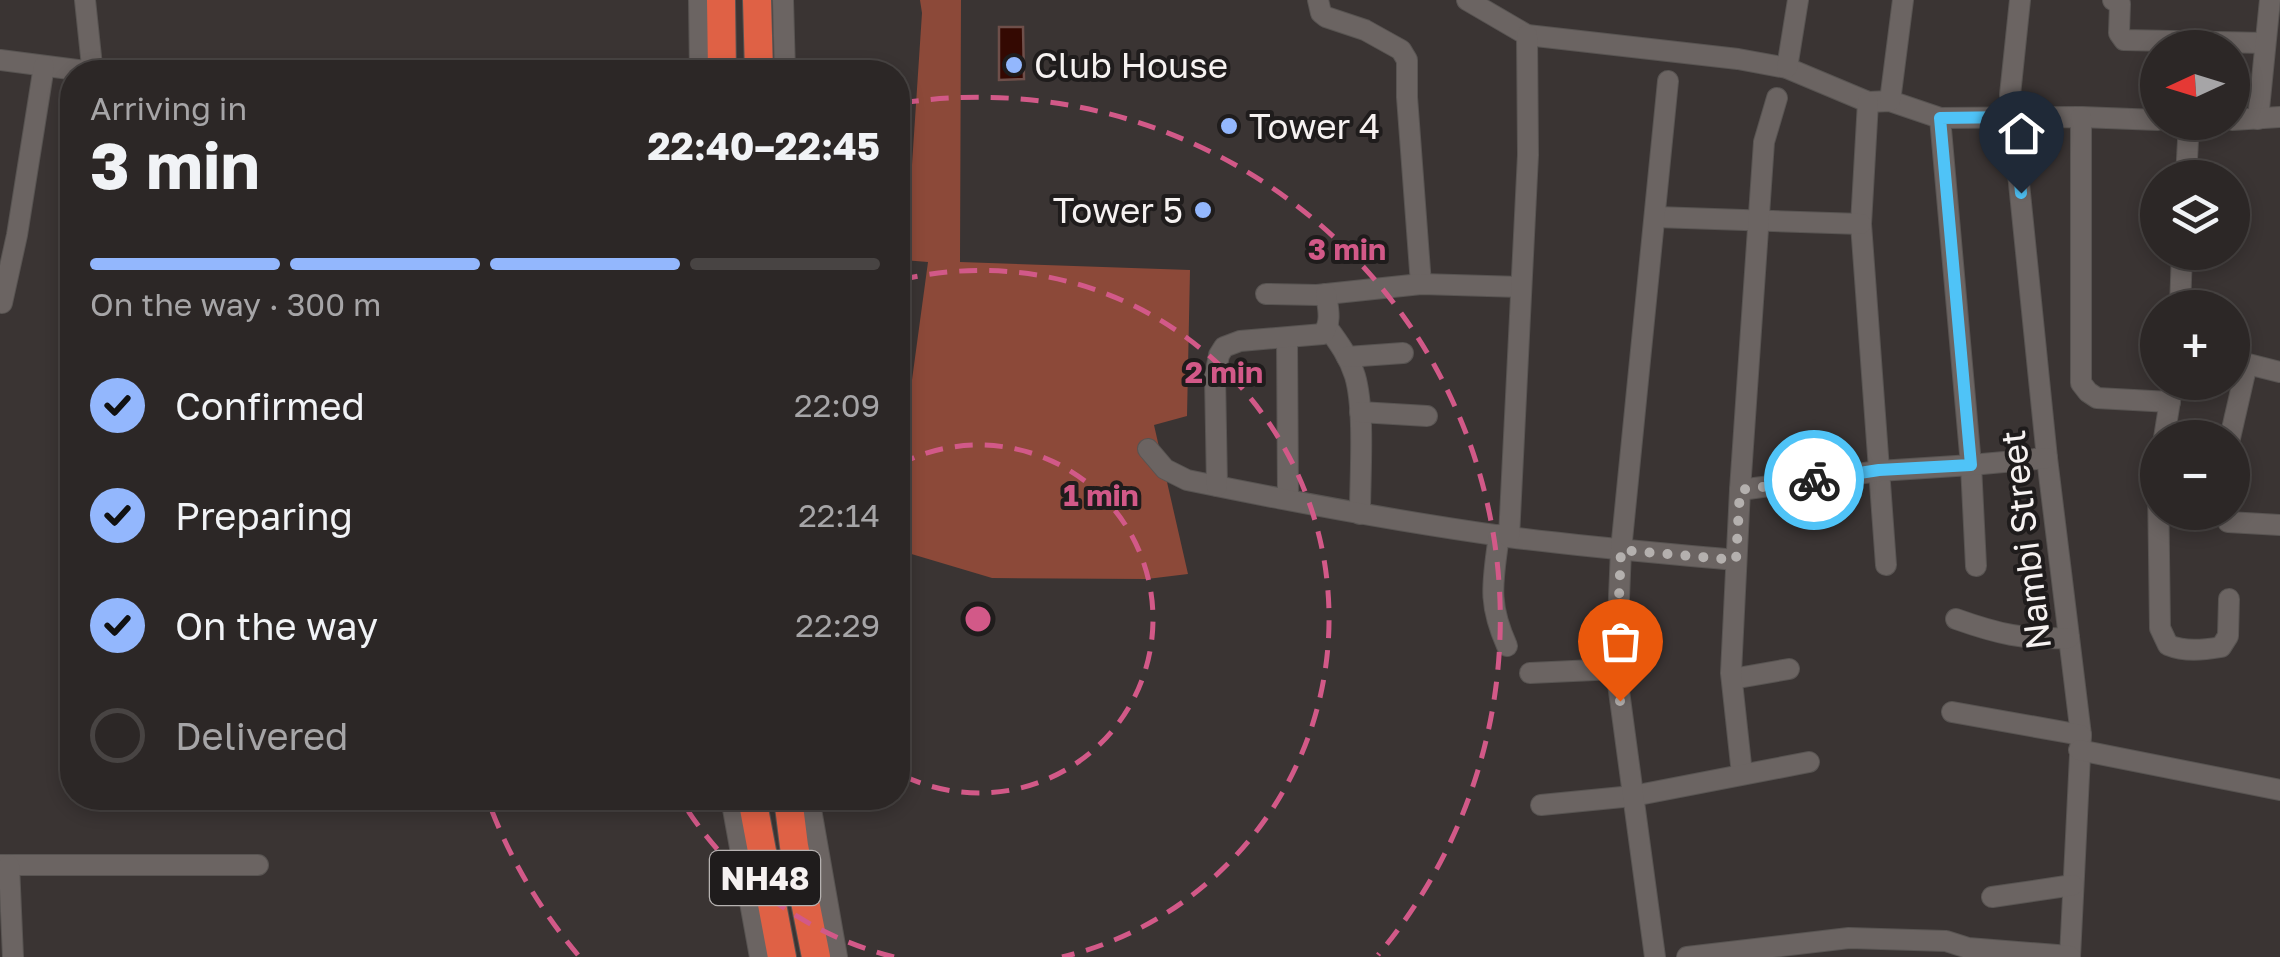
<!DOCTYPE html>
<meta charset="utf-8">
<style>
:root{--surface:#2c2726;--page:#383332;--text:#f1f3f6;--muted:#a6a5a7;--line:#484443;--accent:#93b7fd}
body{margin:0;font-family:"Golos Text",sans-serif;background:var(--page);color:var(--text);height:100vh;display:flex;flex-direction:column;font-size:38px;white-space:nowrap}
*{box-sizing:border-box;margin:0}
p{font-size:32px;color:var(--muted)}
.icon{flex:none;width:55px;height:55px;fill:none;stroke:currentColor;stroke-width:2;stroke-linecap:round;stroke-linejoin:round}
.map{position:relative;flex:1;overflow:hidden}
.drawer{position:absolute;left:60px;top:60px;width:850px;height:750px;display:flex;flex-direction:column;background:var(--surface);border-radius:40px;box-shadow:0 5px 15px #0003,0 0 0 2px var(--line)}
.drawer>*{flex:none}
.needle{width:65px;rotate:266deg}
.buttons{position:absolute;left:2140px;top:30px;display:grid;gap:20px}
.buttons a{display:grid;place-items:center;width:110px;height:110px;border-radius:50%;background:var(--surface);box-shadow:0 5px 15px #0003,0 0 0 2px var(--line);font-size:50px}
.pin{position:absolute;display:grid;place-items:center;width:85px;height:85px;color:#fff;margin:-102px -42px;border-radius:50% 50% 50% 0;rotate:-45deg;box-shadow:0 0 10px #0007}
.pin .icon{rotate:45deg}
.courier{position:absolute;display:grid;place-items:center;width:100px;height:100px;margin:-50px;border:8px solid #4fc3f7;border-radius:50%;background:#fff;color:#222;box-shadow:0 2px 12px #0007}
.head em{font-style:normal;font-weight:700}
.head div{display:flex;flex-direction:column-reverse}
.head{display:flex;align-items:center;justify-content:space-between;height:170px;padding:0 30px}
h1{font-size:65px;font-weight:700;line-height:75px}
.bar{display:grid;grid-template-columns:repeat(4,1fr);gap:15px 10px;align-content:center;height:120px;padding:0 30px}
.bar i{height:12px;border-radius:8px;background:var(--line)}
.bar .active{background:var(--accent)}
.bar p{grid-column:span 4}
ol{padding:0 30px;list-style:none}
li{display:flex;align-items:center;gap:30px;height:110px}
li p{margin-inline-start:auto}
li .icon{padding:10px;border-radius:50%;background:var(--accent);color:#111;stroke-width:4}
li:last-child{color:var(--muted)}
li i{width:55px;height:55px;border:5px solid var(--line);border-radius:50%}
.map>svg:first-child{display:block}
</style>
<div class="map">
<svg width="2280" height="957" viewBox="0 0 2280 957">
<rect width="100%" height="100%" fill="#3a3433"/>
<path fill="#8c4939" d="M920,0H961L960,262L1190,270L1187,416L1154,425L1188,574L1147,579L992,578L898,550V483L928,262L903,260L910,195L922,13Z"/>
<path fill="#340902" stroke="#6e4f4a" stroke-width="2.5" d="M999,27H1023L1024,79L999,80Z"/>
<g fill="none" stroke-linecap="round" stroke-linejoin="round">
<g stroke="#585452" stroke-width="22">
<g id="minor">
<path d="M699,0L700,72"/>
<path d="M783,0L785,72"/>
<path d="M1318,0L1321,13L1326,17L1365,30L1401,50L1407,60V97L1421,284"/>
<path d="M1467,0L1527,35L1738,59L1787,68L1868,102L1890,101L1940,118L2081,117L2158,120"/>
<path d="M2020,0L2010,95L2047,458L2081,735L2070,957"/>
<path d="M2113,0L2120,4L2119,33L2124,40L2265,43"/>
<path d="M0,60L85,71L92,66L85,0"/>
<path d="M1787,68L1798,0"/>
<path d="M1890,101L1903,0"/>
<path d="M1868,102L1861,224L1886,565"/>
<path d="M2081,117V383L2088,392L2097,398L2170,402"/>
<path d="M1940,118L1971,465L1976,566"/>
<path d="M2258,119L2270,0"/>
<path d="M2232,120L2280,117"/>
<path d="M2186,178L2189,122"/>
<path d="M1656,217L1861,224"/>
<path d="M1266,294L1317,295L1421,284L1521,287"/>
<path d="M2,303L17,235L44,66"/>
<path d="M2180,308L2182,252"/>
<path d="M1327,327C1339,343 1349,357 1355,376C1365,410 1360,476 1360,514"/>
<path d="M1287,338L1288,499"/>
<path d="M1347,357L1403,353"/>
<path d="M2232,360L2280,372"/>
<path d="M1360,412L1427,416"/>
<path d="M2164,438L2173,382"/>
<path d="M2230,438L2247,364"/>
<path d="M1148,449L1165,469L1187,480C1294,502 1401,522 1509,537C1584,547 1660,553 1736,560"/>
<path d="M2158,482L2160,628L2168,645C2185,652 2203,650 2221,647L2228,636L2229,599"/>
<path d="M1217,486L1215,376L1219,355L1224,347L1240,341L1323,334C1332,322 1328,308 1326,294"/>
<path d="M1740,490L1879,471L1971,465L2047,458"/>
<path d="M2228,522L2280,525"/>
<path d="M1499,535C1493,582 1487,601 1507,646"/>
<path d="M1509,537L1528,155L1527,35"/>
<path d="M1956,619C1998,634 2024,640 2069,638"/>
<path d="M1530,673L1616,669"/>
<path d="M1732,679L1789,669"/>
<path d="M1952,712L2081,735"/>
<path d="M2079,750L2280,790"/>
<path d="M1742,774L1731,673L1740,490L1764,142L1777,98"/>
<path d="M731,798L760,957"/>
<path d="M809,798L837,957"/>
<path d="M1541,805L1633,796L1809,762"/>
<path d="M0,865H258"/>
<path d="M9,865L13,957"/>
<path d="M1992,897L2073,885"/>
<path d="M1655,957L1616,669L1621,550L1668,81"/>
<path d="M1687,957L1849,938L1946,941L1968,948L2070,956"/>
</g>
</g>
<g stroke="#585452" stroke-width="30">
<g id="highway">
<path d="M721,0L722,72"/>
<path d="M757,0L759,72"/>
<path d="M752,798L782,957"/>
<path d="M788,798L794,846L816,957"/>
</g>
</g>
<use href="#minor" stroke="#6b6462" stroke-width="20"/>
<use href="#highway" stroke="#df6145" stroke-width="28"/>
</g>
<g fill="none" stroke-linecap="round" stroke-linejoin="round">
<path stroke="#b4b0ae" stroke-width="10" stroke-dasharray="0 18" d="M1620,701L1616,669L1621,550L1736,560L1740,490L1814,480"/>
<path stroke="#4fc3f7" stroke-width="12" d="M1814,480L1879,470L1971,465L1940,118L2014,117L2021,193"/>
</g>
<g fill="none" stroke="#d25988" stroke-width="5" stroke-dasharray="18 12">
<path d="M898 465A174 174 0 1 1 898 773"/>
<path d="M894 957A348 348 0 0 1 680 798M900 280A348 348 0 0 1 1062 957"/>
<path d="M578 955A522 522 0 0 1 487 798M901 103A522 522 0 0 1 1378 955"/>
</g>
<g fill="#93b7fd" stroke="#1f1c1c" stroke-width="4">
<circle cx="1014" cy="65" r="10"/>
<circle cx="1229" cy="126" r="10"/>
<circle cx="1203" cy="210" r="10"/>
</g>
<g text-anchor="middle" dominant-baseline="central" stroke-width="8" stroke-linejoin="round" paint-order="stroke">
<rect fill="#1f1c1c" stroke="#b6b2b1" stroke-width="2.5" x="710" y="851" width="110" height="54" rx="8"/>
<g font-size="32" font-weight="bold" fill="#f6f2f1">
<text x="765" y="878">NH48</text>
</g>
<g font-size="35" fill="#f6f2f1" stroke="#1f1c1c" text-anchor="start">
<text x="1034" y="65">Club House</text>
<text x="1249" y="126">Tower 4</text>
<text x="1183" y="210" text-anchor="end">Tower 5</text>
</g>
<g font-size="35" fill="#f6f2f1" stroke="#1f1c1c">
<text transform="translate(2025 540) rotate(-97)">Nambi Street</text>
</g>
</g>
<circle cx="978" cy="619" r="15" fill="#d25988" stroke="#1f1c1c" stroke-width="5"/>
<g font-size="30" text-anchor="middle" font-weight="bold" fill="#d25988" stroke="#1f1c1c" stroke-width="8" stroke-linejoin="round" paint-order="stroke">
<text x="1347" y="260">3 min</text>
<text x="1224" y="383">2 min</text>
<text x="1101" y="506">1 min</text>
</g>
</svg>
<div class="buttons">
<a><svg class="needle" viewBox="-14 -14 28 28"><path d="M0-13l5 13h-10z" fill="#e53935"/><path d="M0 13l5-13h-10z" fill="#a6a5a7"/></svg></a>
<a><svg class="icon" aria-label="layers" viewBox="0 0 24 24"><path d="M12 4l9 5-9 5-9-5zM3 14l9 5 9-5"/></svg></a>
<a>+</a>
<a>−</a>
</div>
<div class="pin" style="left:1620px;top:701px;background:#ea580c"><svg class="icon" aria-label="bag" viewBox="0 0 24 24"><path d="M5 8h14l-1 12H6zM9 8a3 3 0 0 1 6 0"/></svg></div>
<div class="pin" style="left:2021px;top:193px;background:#1f2937"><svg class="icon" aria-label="home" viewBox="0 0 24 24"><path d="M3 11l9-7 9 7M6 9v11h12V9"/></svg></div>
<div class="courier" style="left:1814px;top:480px"><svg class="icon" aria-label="bike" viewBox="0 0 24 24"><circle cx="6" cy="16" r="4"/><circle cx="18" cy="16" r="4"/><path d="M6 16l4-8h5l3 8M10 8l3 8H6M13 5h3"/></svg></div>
<section class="drawer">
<div class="head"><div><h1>3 min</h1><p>Arriving in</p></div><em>22:40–22:45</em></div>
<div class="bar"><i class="active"></i><i class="active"></i><i class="active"></i><i></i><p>On the way · 300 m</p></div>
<ol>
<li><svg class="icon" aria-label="check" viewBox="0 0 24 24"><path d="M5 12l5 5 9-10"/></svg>Confirmed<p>22:09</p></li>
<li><svg class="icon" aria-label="check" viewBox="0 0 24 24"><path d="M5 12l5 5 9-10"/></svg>Preparing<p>22:14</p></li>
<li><svg class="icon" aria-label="check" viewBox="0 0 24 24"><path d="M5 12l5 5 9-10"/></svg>On the way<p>22:29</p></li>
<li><i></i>Delivered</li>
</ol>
</section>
</div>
